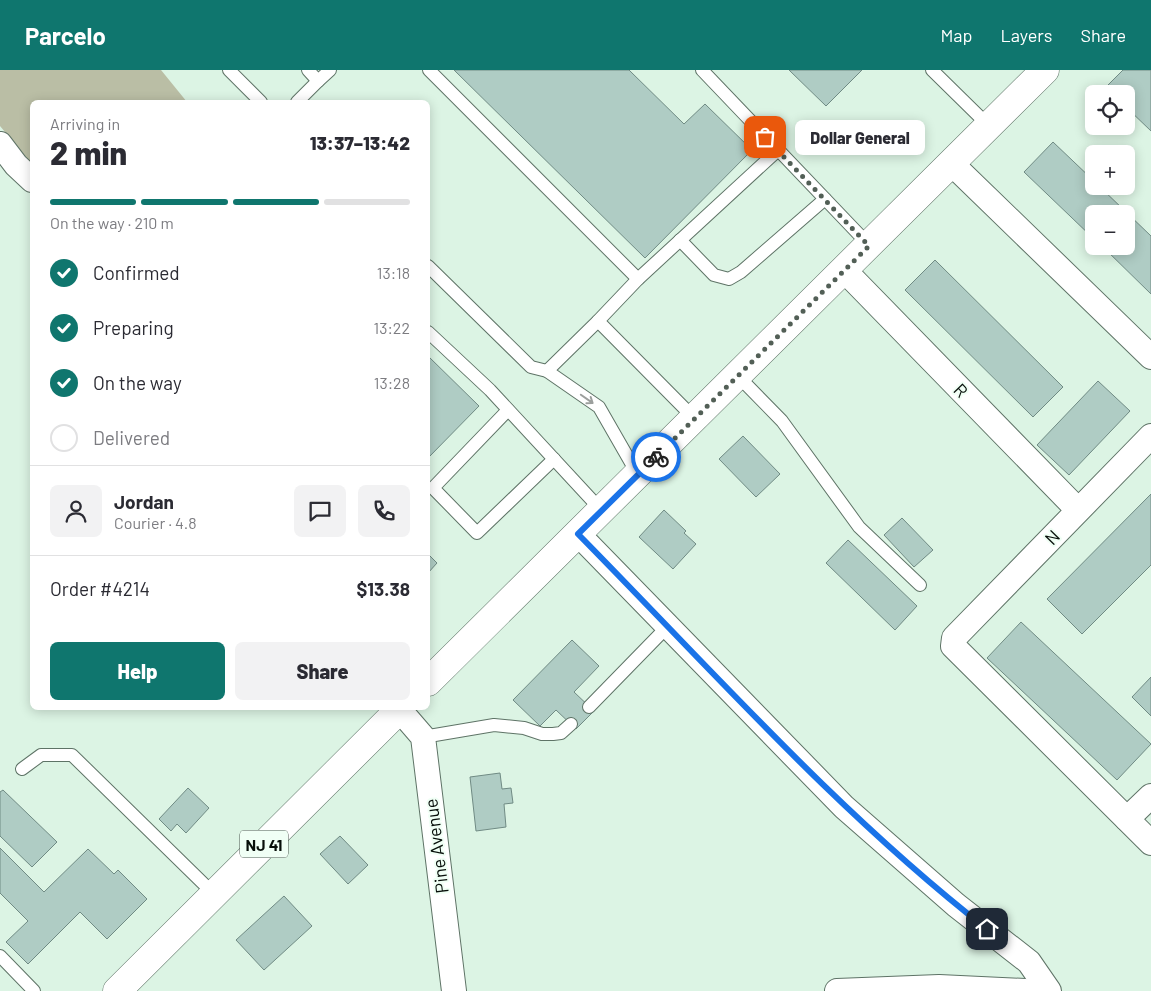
<!DOCTYPE html>
<meta charset="utf-8">
<style>
:root{--surface:#fff;--page:#f2f2f3;--text:#2b2b33;--muted:#7c7c81;--line:#e1e1e2;--accent:#0f766e}
body{margin:0;font-family:Barlow,sans-serif;background:var(--page);color:var(--text);height:100vh;display:flex;flex-direction:column;font-size:19px;white-space:nowrap}
*{box-sizing:border-box;margin:0}
p{font-size:16px;color:var(--muted)}
.icon{flex:none;width:28px;height:28px;fill:none;stroke:currentColor;stroke-width:2;stroke-linecap:round;stroke-linejoin:round}
.map{position:relative;flex:1;overflow:hidden}
.sheet{position:absolute;left:30px;top:30px;width:400px;height:610px;display:flex;flex-direction:column;background:var(--surface);border-radius:8px;box-shadow:0 2px 12px #0003}
.sheet>*{flex:none}
.controls{position:absolute;left:1085px;top:15px;display:grid;gap:10px}
.controls a{display:grid;place-items:center;width:50px;height:50px;border-radius:8px;background:var(--surface);box-shadow:0 2px 12px #0003;font-size:25px}
.pin{position:absolute;display:grid;place-items:center;width:42px;height:42px;color:#fff;margin:-21px;border-radius:10px;box-shadow:0 2px 8px #0006}
.courier{position:absolute;display:grid;place-items:center;width:50px;height:50px;margin:-25px;border:4px solid #1a73e8;border-radius:50%;background:#fff;color:#222;box-shadow:0 1px 6px #0007}
.bubble{position:absolute;height:35px;border-radius:8px;background:var(--surface);box-shadow:0 2px 12px #0003;font-size:16px;font-weight:800;line-height:35px;text-align:center}
.summary em{font-style:normal;font-weight:800}
.summary div{display:flex;flex-direction:column-reverse}
.summary{display:flex;align-items:center;justify-content:space-between;height:85px;padding:0 20px}
h1{font-size:32px;font-weight:800;line-height:38px}
.bar{display:grid;grid-template-columns:repeat(4,1fr);gap:8px 5px;align-content:center;height:60px;padding:0 20px}
.bar i{height:6px;border-radius:4px;background:var(--line)}
.bar .active{background:var(--accent)}
.bar p{grid-column:span 4}
.line{display:flex;align-items:center;gap:12px;padding:0 20px;border-top:1px solid var(--line)}
.line div{flex:1}
.round{display:grid;place-items:center;flex:none;width:52px;height:52px;border-radius:8px;background:var(--page)}
ol{padding:0 20px;list-style:none}
li{display:flex;align-items:center;gap:15px;height:55px}
li p{margin-inline-start:auto}
li .icon{padding:5px;border-radius:50%;background:var(--accent);color:#fff;stroke-width:4}
li:last-child{color:var(--muted)}
li i{width:28px;height:28px;border:2px solid var(--line);border-radius:50%}
.action{display:flex;gap:10px;margin-top:auto;padding:10px 20px}
.action a{flex:1;height:58px;border-radius:8px;background:var(--accent);color:#fff;font-size:20px;font-weight:800;line-height:58px;text-align:center}
.action a+a{background:var(--page);color:var(--text)}
header{display:flex;align-items:center;gap:30px;box-sizing:border-box;height:70px;padding:0 25px;background:var(--accent);color:#fff}
header strong{font-size:24px}
nav{display:flex;gap:28px;margin-inline-start:auto;font-size:18px}
.map>svg:first-child{display:block}
</style>
<header>
<strong>Parcelo</strong>
<nav><a>Map</a><a>Layers</a><a>Share</a></nav>
</header>
<div class="map">
<svg width="1151" height="921" viewBox="0 0 1151 921">
<rect width="100%" height="100%" fill="#dcf4e4"/>
<path fill="#babea5" d="M0,0H161L187,32H32V94L0,56Z"/>
<g fill="#afccc4" stroke="#708b84">
<path d="M454,0H629L684,54L705,34L752,80L645,188Z"/>
<path d="M789,0H862L826,36Z"/>
<path d="M1123,0H1151V61L1126,37V24H1113L1106,17Z"/>
<path d="M1053,72L1094,111V116H1099L1151,166V224L1102,176H1126V144H1094V169L1024,102Z"/>
<path d="M935,190L1063,317L1033,347L905,220Z"/>
<path d="M428,286L479,336L428,388Z"/>
<path d="M1098,311L1130,341L1069,405L1037,375Z"/>
<path d="M743,366L780,404L756,427L719,389Z"/>
<path d="M1151,424V495L1082,564L1047,529Z"/>
<path d="M664,440L686,461L684,463L696,474L673,499L639,467Z"/>
<path d="M902,448L933,480L914,497L884,465Z"/>
<path d="M848,470L917,536L895,560L826,493Z"/>
<path d="M428,484L437,493L428,503Z"/>
<path d="M1021,552L1151,674L1117,710L987,588Z"/>
<path d="M572,570L599,596L574,622L594,641L576,659L556,640L540,656L513,630Z"/>
<path d="M1151,607V646L1132,627Z"/>
<path d="M500,703L502,719L511,718L513,733L504,734L506,757L476,761L470,707Z"/>
<path d="M188,718L209,738L186,763L177,754L171,761L159,749Z"/>
<path d="M3,720L57,772L32,797L0,766V722Z"/>
<path d="M340,766L368,795L348,814L320,784Z"/>
<path d="M0,778L44,822L88,779L114,804L118,800L147,829L107,869L80,842L28,894L6,872L28,851L0,823Z"/>
<path d="M284,826L312,856L264,900L236,870Z"/>
</g>
<g fill="none" stroke-linecap="round" stroke-linejoin="round">
<g stroke="#5e7366" stroke-width="14">
<g id="lane">
<path d="M229,0L261,32"/>
<path d="M308,0L318,11L330,0"/>
<path d="M429,0L638,209"/>
<path d="M702,0L869,175"/>
<path d="M932,0L989,56"/>
<path d="M297,32L318,11"/>
<path d="M680,170L714,205L729,209L741,202L825,129"/>
<path d="M428,196L531,297L547,301L599,337L638,405"/>
<path d="M428,262L490,320L602,441"/>
<path d="M547,301L598,251"/>
<path d="M738,306L782,351L859,457L920,515"/>
<path d="M508,340L433,418L477,463L554,389"/>
<path d="M695,349L598,251L638,209L778,80"/>
<path d="M589,637L668,556"/>
<path d="M423,667L494,655L524,658L542,664H553L561,663L571,654"/>
<path d="M22,699L41,685H72L214,824"/>
<path d="M0,886L34,921"/>
</g>
</g>
<g stroke="#5e7366" stroke-width="26">
<g id="street">
<path d="M0,74L16,95L32,110"/>
<path d="M951,93L1151,287"/>
<path d="M844,200L1078,440"/>
<path d="M1151,366L954,568L953,576L1151,773"/>
<path d="M578,464L844,737L956,835L1029,892L1049,921"/>
<path d="M398,638L423,667L454,921"/>
<path d="M1127,749L1151,726"/>
<path d="M837,921L939,917L1025,921"/>
</g>
</g>
<g stroke="#5e7366" stroke-width="29">
<g id="primary">
<path d="M428,612L1045,0"/>
<path d="M117,921L401,638"/>
</g>
</g>
<use href="#lane" stroke="#fff" stroke-width="12"/>
<use href="#street" stroke="#fff" stroke-width="24"/>
<use href="#primary" stroke="#fff" stroke-width="28"/>
</g>
<defs><path id="oneway-shaft" d="M-6 0H5M1.5-3L5.5 0L1.5 3" fill="none" stroke-width="1.6" stroke-linecap="round" stroke-linejoin="round" transform="scale(1.25)"/></defs>
<use stroke="#9c9f9d" href="#oneway-shaft" transform="translate(587 329) rotate(35)"/>
<g fill="none" stroke-linecap="round" stroke-linejoin="round">
<path stroke="#525f56" stroke-width="5" stroke-dasharray="0 9" d="M656,387L869,176L765,67"/>
<path stroke="#1a73e8" stroke-width="6" d="M656,387L578,464C711,599 837,742 987,859"/>
</g>
<g text-anchor="middle" dominant-baseline="central" stroke-width="4" stroke-linejoin="round" paint-order="stroke">
<rect fill="#f0fff5" stroke="#4d5750" stroke-width="1" x="240" y="760.5" width="48" height="27" rx="4"/>
<g font-size="16" font-weight="bold" fill="#070f0a">
<text x="264" y="774">NJ 41</text>
</g>
<g font-size="18" fill="#070f0a" stroke="#f0fff5">
<text transform="translate(961 320) rotate(46)">R</text>
<text transform="translate(1052 467) rotate(-46)">N</text>
<text transform="translate(436 776) rotate(-97)">Pine Avenue</text>
</g>
</g>
</svg>
<div class="controls">
<a><svg class="icon" aria-label="locate" viewBox="0 0 24 24"><circle cx="12" cy="12" r="6"/><path d="M12 2v4M12 18v4M2 12h4M18 12h4"/></svg></a>
<a>+</a>
<a>−</a>
</div>
<div class="pin" style="left:765px;top:67px;background:#ea580c"><svg class="icon" aria-label="bag" viewBox="0 0 24 24"><path d="M5 8h14l-1 12H6zM9 8a3 3 0 0 1 6 0"/></svg></div>
<div class="pin" style="left:987px;top:859px;background:#1f2937"><svg class="icon" aria-label="home" viewBox="0 0 24 24"><path d="M3 11l9-7 9 7M6 9v11h12V9"/></svg></div>
<div class="courier" style="left:656px;top:387px"><svg class="icon" aria-label="bike" viewBox="0 0 24 24"><circle cx="6" cy="16" r="4"/><circle cx="18" cy="16" r="4"/><path d="M6 16l4-8h5l3 8M10 8l3 8H6M13 5h3"/></svg></div>
<div class="bubble" style="left:795px;top:50px;width:130px">Dollar General</div>
<section class="sheet">
<div class="summary"><div><h1>2 min</h1><p>Arriving in</p></div><em>13:37–13:42</em></div>
<div class="bar"><i class="active"></i><i class="active"></i><i class="active"></i><i></i><p>On the way · 210 m</p></div>
<ol>
<li><svg class="icon" aria-label="check" viewBox="0 0 24 24"><path d="M5 12l5 5 9-10"/></svg>Confirmed<p>13:18</p></li>
<li><svg class="icon" aria-label="check" viewBox="0 0 24 24"><path d="M5 12l5 5 9-10"/></svg>Preparing<p>13:22</p></li>
<li><svg class="icon" aria-label="check" viewBox="0 0 24 24"><path d="M5 12l5 5 9-10"/></svg>On the way<p>13:28</p></li>
<li><i></i>Delivered</li>
</ol>
<div class="line" style="height:90px"><a class="round"><svg class="icon" aria-label="person" viewBox="0 0 24 24"><circle cx="12" cy="8" r="4"/><path d="M4 21q1-7 8-7t8 7"/></svg></a><div><b>Jordan</b><p>Courier · 4.8</p></div><a class="round"><svg class="icon" aria-label="chat" viewBox="0 0 24 24"><path d="M4 5h16v11H9l-5 4z"/></svg></a><a class="round"><svg class="icon" aria-label="phone" viewBox="0 0 24 24"><path d="M5 4h4l2 5-3 2q2 4 5 5l2-3 5 2v4C11 20 4 13 5 4z"/></svg></a></div>
<div class="line" style="height:65px"><div>Order #4214</div><b>$13.38</b></div>
<div class="action"><a>Help</a><a>Share</a></div>
</section>
</div>
